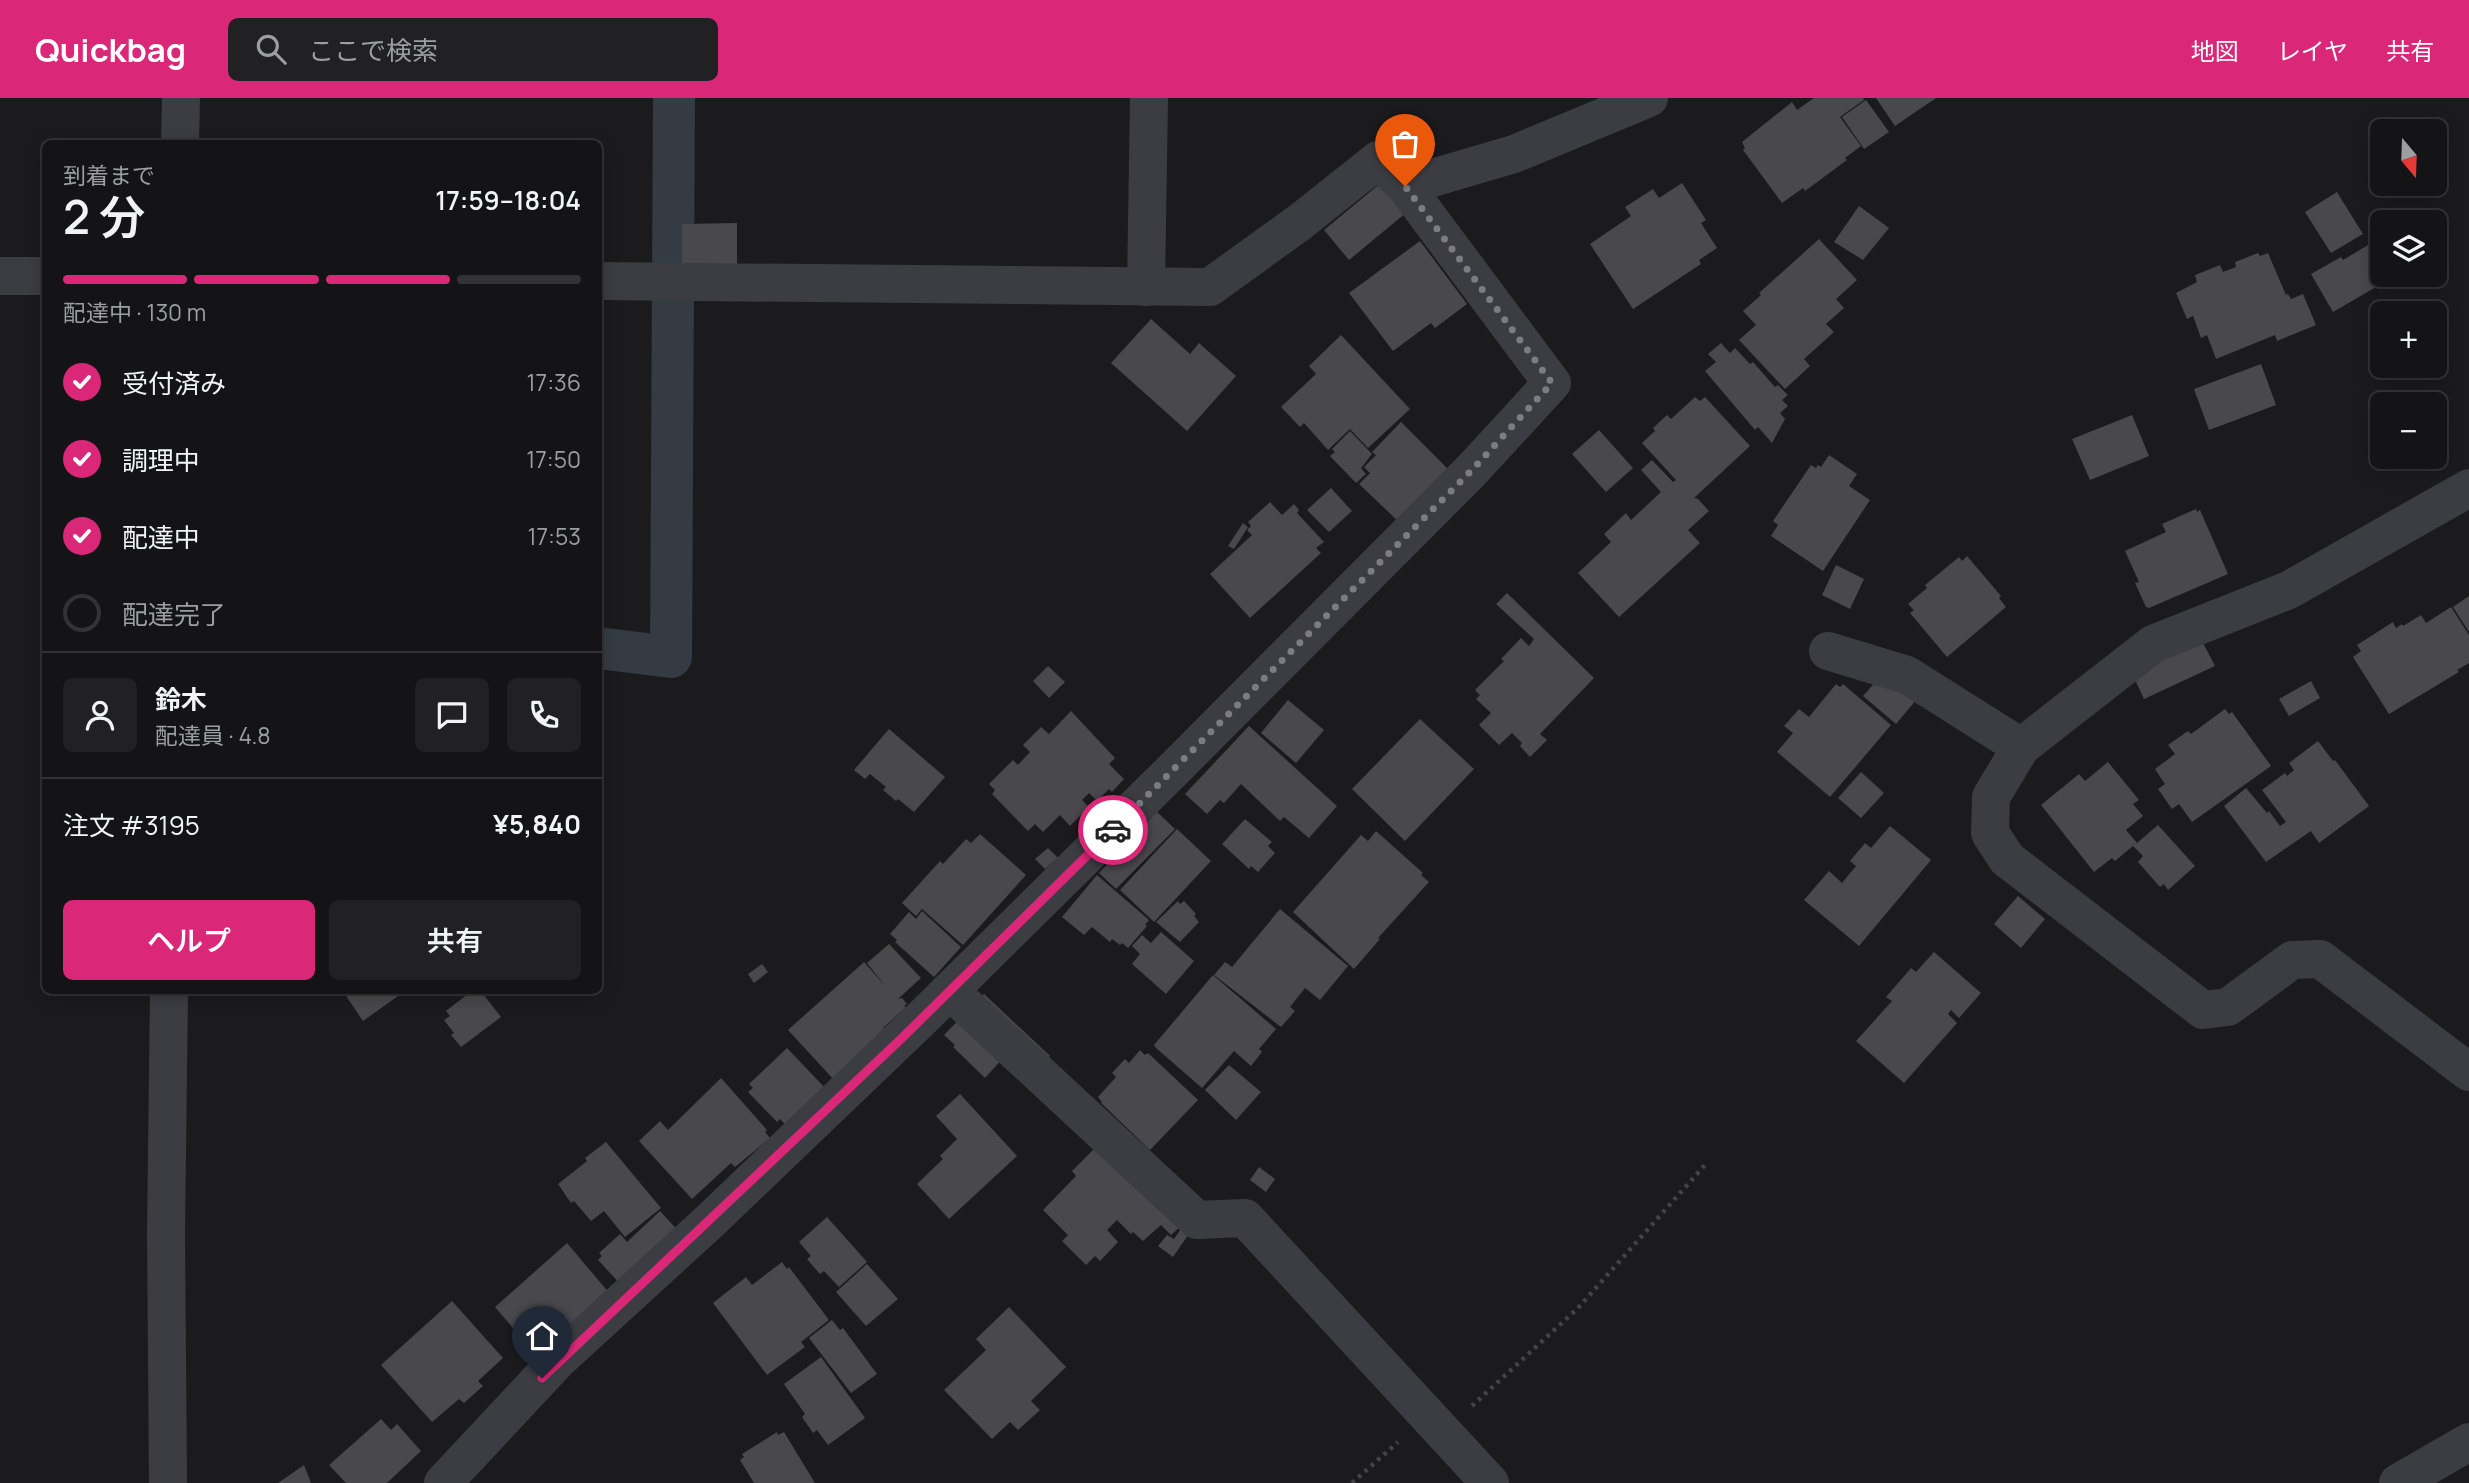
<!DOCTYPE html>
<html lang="ja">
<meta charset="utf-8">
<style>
:root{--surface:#141416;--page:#212123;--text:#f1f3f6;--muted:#9d9ea1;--line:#333335;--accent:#db2777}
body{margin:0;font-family:Manrope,"Noto Sans JP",sans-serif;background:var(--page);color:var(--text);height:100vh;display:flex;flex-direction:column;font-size:26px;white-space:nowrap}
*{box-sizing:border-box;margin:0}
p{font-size:23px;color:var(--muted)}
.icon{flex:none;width:38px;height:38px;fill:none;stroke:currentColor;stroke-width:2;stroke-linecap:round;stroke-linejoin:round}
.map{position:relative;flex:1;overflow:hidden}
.details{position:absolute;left:42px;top:42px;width:560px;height:854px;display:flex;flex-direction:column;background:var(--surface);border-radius:10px;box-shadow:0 4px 18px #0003,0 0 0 2px var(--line)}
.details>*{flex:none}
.needle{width:46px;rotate:161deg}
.controls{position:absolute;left:2370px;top:21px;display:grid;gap:14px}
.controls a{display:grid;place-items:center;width:77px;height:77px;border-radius:10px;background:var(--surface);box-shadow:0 4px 18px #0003,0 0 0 2px var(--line);font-size:35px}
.pin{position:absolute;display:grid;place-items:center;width:60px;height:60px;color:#fff;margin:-72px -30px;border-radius:50% 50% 50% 0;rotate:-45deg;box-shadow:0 0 7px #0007}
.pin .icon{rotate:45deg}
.courier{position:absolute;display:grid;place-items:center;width:70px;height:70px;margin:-35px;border:5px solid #db2777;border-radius:50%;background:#fff;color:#222;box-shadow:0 2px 9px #0007}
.overview em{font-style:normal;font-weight:600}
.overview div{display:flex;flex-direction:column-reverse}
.overview{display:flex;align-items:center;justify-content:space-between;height:119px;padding:0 21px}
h1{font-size:46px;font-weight:600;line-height:52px}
.bar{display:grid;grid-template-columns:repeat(4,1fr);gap:10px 7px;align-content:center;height:84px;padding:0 21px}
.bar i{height:9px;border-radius:5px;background:var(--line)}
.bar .selected{background:var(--accent)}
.bar p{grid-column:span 4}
.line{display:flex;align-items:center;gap:18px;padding:0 21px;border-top:2px solid var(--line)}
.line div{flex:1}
.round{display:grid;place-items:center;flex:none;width:74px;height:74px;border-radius:10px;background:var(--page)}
ol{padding:0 21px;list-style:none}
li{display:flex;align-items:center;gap:21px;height:77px}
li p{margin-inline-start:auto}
li .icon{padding:7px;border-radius:50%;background:var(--accent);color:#fff;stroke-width:4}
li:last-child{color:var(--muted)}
li i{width:38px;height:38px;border:4px solid var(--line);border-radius:50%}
.cta{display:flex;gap:14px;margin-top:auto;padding:14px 21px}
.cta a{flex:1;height:80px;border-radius:10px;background:var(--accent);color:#fff;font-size:28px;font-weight:600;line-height:80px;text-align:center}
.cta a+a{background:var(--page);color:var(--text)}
header{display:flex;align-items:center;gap:42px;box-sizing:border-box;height:98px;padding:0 35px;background:var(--accent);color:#fff}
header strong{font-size:33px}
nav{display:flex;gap:38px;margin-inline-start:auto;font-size:24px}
.search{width:490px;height:63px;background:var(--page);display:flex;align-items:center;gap:18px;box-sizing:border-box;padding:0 24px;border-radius:10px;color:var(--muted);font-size:26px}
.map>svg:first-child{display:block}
</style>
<header>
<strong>Quickbag</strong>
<div class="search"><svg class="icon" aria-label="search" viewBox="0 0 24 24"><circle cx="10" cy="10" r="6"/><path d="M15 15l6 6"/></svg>ここで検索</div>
<nav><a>地図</a><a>レイヤ</a><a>共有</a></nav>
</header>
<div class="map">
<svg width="2469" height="1385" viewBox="0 0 2469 1385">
<rect width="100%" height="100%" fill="#1b1b1d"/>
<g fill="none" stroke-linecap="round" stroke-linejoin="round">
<path stroke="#343b42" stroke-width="42" d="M598,550L671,559L674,0"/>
</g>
<g fill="#48484d">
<path d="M1814,0H1863L1864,2L1840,19L1861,48L1845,60L1847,62L1805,93L1803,90L1782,105L1743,52L1745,50L1742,44L1792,4L1797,12Z"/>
<path d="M1876,0H1936L1895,28Z"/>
<path d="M1866,2L1889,34L1864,51L1842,19Z"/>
<path d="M1382,84L1407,114L1349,162L1324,132Z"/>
<path d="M1682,85L1706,122L1701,125L1717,150L1699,162L1701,166L1633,211L1590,146L1631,118L1625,109L1653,91L1659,100Z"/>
<path d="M2337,94L2363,136L2331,155L2305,114Z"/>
<path d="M1859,108L1889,130L1863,162L1834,144Z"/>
<path d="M737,125V168H682V126Z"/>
<path d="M1819,141L1857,182L1836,201L1844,210L1826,226L1834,234L1804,261L1810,268L1785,291L1739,242L1756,227L1743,213L1761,197L1759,195Z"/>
<path d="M1420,143L1467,206L1435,230L1431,225L1393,253L1349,195Z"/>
<path d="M2368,147L2382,171V177H2385L2388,182L2333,214L2311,176L2341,159L2343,162Z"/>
<path d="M2258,155L2260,158L2268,155L2286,197L2288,196L2291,201L2303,196L2316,227L2277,243L2275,237L2216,261L2207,237L2201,240L2193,218L2187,221L2176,195L2197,184L2195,177L2220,167L2223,174L2236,169L2235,164Z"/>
<path d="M1151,221L1190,256L1199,245L1236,278L1187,333L1111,265Z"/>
<path d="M1341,237L1410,311L1368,350L1350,331L1328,352L1304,325L1300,329L1281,309L1316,276L1309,268Z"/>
<path d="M1721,245L1730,255L1735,250L1750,266L1753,264L1775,289L1778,287L1788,297L1782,302L1788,308L1780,315L1785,321L1772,345L1758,329L1755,332L1705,273L1716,264L1708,256Z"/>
<path d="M2261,266L2276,307L2209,332L2194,291Z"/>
<path d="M1695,299L1700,303L1705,299L1750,348L1694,400L1698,401L1709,413L1688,432L1700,445L1619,519L1578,475L1611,444L1604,436L1626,415L1631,422L1661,394L1641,372L1652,362L1673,384L1676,382L1642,345L1655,333L1653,330L1667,317L1671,321Z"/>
<path d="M2132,317L2149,358L2090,382L2072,341Z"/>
<path d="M1401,324L1451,374L1400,425L1359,386L1370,375L1364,369L1376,357L1372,354Z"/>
<path d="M1599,332L1633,370L1606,394L1572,356Z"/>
<path d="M1350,333L1372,356L1361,370L1366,376L1356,385L1330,358L1335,354L1332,351Z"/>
<path d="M1829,357L1857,376L1849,388L1870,402L1823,473L1771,438L1778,427L1773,423L1811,367L1816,370L1818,367L1821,369Z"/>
<path d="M1331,390L1352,413L1329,434L1307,412Z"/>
<path d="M1270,404L1282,417L1294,406L1299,412L1297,415L1324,444L1316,450L1321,455L1250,520L1210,476L1252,437L1247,432L1251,428L1248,424Z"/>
<path d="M2196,411L2197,414L2200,412L2228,476L2149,510L2146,509L2135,485L2139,484L2125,453L2166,434L2162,426Z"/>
<path d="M1243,425L1248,429L1234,451L1228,448Z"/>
<path d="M1967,458L2001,498L1999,500L2006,509L1947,559L1910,515L1914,512L1908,506L1927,490L1925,487L1959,459L1962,463Z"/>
<path d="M1836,467L1864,481L1850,511L1822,497Z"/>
<path d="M1507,495L1594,580L1540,636L1547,642L1530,659L1520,648L1522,645L1512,635L1499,647L1479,627L1491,615L1476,601L1480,597L1475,592L1504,563L1501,561L1521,540L1529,548L1534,541L1496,506Z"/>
<path d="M2469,498V534L2453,509Z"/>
<path d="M2451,509L2469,537V565L2457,572L2459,574L2389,616L2353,559L2361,553L2357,547L2393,524L2396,530L2402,526L2403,528L2421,517L2426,525Z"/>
<path d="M2200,539L2215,568L2144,601L2130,571Z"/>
<path d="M1048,568L1065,584L1049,600L1033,583Z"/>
<path d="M1886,572L1922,595L1896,626L1863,598Z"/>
<path d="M2311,583L2320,600L2289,618L2279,601Z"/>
<path d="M1836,586L1840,589L1843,586L1891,627L1830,699L1777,654L1793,635L1784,628L1799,611L1809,619Z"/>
<path d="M1288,602L1324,632L1296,665L1261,635Z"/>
<path d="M2225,611L2229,616L2232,614L2271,668L2192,724L2179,706L2172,711L2158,691L2165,686L2155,671L2175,656L2168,647L2188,633L2191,636Z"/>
<path d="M1071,613L1115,660L1109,666L1124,681L1112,694L1109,691L1097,703L1089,695L1082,702L1089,709L1070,728L1060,717L1043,734L1035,726L1028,733L992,696L995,692L989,686L1013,662L1018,667L1030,654L1023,647L1041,629L1049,636Z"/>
<path d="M1420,621L1474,671L1405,743L1352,691Z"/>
<path d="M1249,628L1337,708L1309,740L1284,719L1280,723L1241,686L1224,705L1220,702L1207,716L1185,696Z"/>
<path d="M889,631L945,679L914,714L898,701L896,703L883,692L886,689L870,676L865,681L854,672Z"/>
<path d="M2318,643L2333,663L2335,662L2369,708L2319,745L2311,733L2266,764L2224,708L2246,690L2267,715L2269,713L2280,728L2286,724L2262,692L2285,675L2287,678L2294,672L2289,665Z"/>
<path d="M2108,664L2139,702L2133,706L2143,718L2126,732L2137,745L2158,727L2195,768L2168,792L2164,786L2160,789L2138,764L2143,758L2133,748L2115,763L2112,760L2094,774L2041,707L2079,676L2085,683Z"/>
<path d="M1861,674L1884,695L1861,720L1838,700Z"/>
<path d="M1157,714L1175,731L1116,791L1099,775Z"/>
<path d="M1245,721L1272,744L1268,748L1275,755L1258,774L1251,768L1249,771L1222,746Z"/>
<path d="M1890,728L1931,762L1859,848L1804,802L1829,773L1842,785L1856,768L1850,763L1865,745L1871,750Z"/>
<path d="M1177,731L1211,763L1154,824L1120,792Z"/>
<path d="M1376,733L1423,775L1421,777L1429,784L1378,840L1380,841L1354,871L1293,814L1361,737L1368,743Z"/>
<path d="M980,736L1026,777L963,847L922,811L916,818L902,805L940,763L943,766L966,741L971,745Z"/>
<path d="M1048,750L1058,760L1045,771L1035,761Z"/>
<path d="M1097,777L1149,822L1145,827L1147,828L1128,850L1122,845L1120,847L1112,841L1110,844L1092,829L1084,837L1062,819Z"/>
<path d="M2018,798L2045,821L2021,850L1994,826Z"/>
<path d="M1178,803L1180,806L1184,803L1196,816L1194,818L1199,824L1180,844L1156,824Z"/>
<path d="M1280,811L1348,868L1320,902L1305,890L1290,909L1295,913L1281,929L1214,877L1225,864L1232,869Z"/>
<path d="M922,813L961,849L934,879L895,844L897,842L890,836L909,814L916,821Z"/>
<path d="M1161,834L1194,863L1166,896L1132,866L1140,856L1132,848L1142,837L1151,845Z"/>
<path d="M889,846L921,880L898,901L902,900L907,906L904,908L906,909L883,930L885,933L835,983L788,932L864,864L886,889L867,865Z"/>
<path d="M1934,854L1981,895L1959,920L1951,912L1948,916L1957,925L1904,985L1856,943L1892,903L1886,899L1911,870L1916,874Z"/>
<path d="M762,866L768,874L754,885L748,876Z"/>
<path d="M1213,877L1276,931L1259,951L1262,954L1251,968L1234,953L1202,990L1156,950L1154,947Z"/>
<path d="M342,892H395L398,898L363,923Z"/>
<path d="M473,892H480L501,919L461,949L451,937L454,935L444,922L450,918L446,913Z"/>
<path d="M984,896L1050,958L1041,968L1004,959L985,980L953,949L955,947L944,937Z"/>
<path d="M787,950L826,991L787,1028L780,1021L777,1024L748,994L753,990L749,986Z"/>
<path d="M1140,952L1145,957L1148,955L1198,1002L1150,1052L1101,1005L1102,1004L1098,999L1116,979L1112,975L1125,961L1129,965Z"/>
<path d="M1229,967L1261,994L1236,1022L1205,992Z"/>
<path d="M721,980L767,1032L765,1034L770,1040L735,1069L731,1065L692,1101L639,1043L660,1023L668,1032Z"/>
<path d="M960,996L1017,1058L949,1121L917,1086L943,1061L940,1058L957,1041L936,1018Z"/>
<path d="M606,1044L661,1110L625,1139L604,1113L591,1123L574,1103L571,1105L558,1086L587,1063L585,1060Z"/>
<path d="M1098,1047L1194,1116L1171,1137L1161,1127L1143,1143L1133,1134L1131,1136L1117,1122L1107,1132L1118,1144L1100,1163L1095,1158L1086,1167L1062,1143L1068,1137L1043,1112L1076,1078L1072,1073Z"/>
<path d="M1259,1069L1275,1081L1266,1094L1250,1082Z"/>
<path d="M660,1113L682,1137L625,1191L598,1162L602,1158L599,1155L620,1136L627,1144Z"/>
<path d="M827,1119L867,1164L839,1189L824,1173L820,1176L807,1161L811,1158L799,1144Z"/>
<path d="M1185,1125L1193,1130L1173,1159L1158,1148L1167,1137L1174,1141Z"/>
<path d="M567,1145L616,1203L547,1263L527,1242L525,1244L495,1209Z"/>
<path d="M782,1164L787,1171L789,1169L829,1222L801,1244L805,1249L767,1277L713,1205L746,1179L752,1187Z"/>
<path d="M867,1166L898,1201L866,1228L836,1194Z"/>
<path d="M452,1203L503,1260L478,1283L483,1288L464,1305L459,1301L432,1324L381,1267Z"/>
<path d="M1009,1209L1066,1269L1031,1303L1040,1312L1018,1332L1010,1324L992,1341L944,1292L986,1252L976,1241Z"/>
<path d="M832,1222L840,1232L843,1230L877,1276L851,1295L809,1240Z"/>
<path d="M821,1259L865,1320L828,1347L817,1332L813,1335L802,1319L805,1316L784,1286Z"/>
<path d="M381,1321L391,1332L397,1326L421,1353L387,1385H346L329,1367Z"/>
<path d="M777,1334L778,1337L784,1334L815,1385H754L740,1362L744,1359L742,1356Z"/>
<path d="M304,1367L311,1385H278Z"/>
</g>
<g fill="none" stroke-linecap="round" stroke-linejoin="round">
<g stroke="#434449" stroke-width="4.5" stroke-dasharray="3.5 5" stroke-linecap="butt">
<path d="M1472,1308L1578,1210L1705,1067"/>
<path d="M1352,1385L1398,1344"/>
</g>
<g stroke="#3c3d42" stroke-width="38">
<path d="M180,46L181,0"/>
<path d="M1405,88L1514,56L1649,0"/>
<path d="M0,178H46"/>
<path d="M1146,189L1149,0"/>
<path d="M2469,390L2289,492L2153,546L2021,649L1991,699L1990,735L2007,761L2203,912L2228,909L2292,862L2320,861L2469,974"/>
<path d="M1828,553L1907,577L2021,649"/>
<path d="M950,893L1197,1122L1245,1120L1490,1385"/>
<path d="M168,1385L166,1135L169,892"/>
<path d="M443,1385L558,1262L710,1123L921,921L1172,673L1471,373L1552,285L1405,88L1378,62L1300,124L1210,189L598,183"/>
<path d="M2398,1385L2469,1344"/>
</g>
</g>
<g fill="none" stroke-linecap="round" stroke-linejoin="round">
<path stroke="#7b7d84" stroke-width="7" stroke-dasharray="0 12.6" d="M1113,732L1471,373L1552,285L1405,88"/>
<path stroke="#db2777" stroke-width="9" d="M542,1280L902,940L1113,732"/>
</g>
</svg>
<div class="controls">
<a><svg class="needle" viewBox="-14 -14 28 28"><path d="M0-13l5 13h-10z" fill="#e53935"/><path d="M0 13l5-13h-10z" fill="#9d9ea1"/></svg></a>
<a><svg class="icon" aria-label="layers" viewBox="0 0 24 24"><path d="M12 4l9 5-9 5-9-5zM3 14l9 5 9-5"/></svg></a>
<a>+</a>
<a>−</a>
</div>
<div class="pin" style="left:1405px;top:88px;background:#ea580c"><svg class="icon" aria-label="bag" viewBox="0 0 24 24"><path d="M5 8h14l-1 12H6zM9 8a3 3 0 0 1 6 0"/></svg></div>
<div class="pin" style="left:542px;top:1280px;background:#1f2937"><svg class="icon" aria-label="home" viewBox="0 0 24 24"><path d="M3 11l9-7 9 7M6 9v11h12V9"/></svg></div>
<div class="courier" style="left:1113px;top:732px"><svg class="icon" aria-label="car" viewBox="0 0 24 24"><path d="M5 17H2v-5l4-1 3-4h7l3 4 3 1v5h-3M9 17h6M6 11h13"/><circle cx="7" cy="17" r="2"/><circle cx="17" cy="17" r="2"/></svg></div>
<section class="details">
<div class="overview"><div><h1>2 分</h1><p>到着まで</p></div><em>17:59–18:04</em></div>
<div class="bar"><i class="selected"></i><i class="selected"></i><i class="selected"></i><i></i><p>配達中 · 130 m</p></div>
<ol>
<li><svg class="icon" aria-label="check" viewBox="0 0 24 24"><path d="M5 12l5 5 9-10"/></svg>受付済み<p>17:36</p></li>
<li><svg class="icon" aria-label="check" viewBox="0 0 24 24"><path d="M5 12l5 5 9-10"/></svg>調理中<p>17:50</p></li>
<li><svg class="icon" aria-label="check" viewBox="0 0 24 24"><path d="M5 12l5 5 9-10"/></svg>配達中<p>17:53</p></li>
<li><i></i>配達完了</li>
</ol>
<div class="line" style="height:126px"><a class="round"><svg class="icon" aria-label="person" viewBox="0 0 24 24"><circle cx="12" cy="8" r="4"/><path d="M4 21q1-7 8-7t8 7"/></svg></a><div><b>鈴木</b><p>配達員 · 4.8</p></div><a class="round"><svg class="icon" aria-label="chat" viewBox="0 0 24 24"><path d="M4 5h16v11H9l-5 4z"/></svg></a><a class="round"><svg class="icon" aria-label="phone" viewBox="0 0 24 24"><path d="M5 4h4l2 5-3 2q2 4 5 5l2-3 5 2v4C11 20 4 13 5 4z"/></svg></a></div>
<div class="line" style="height:91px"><div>注文 #3195</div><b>¥5,840</b></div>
<div class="cta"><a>ヘルプ</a><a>共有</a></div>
</section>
</div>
